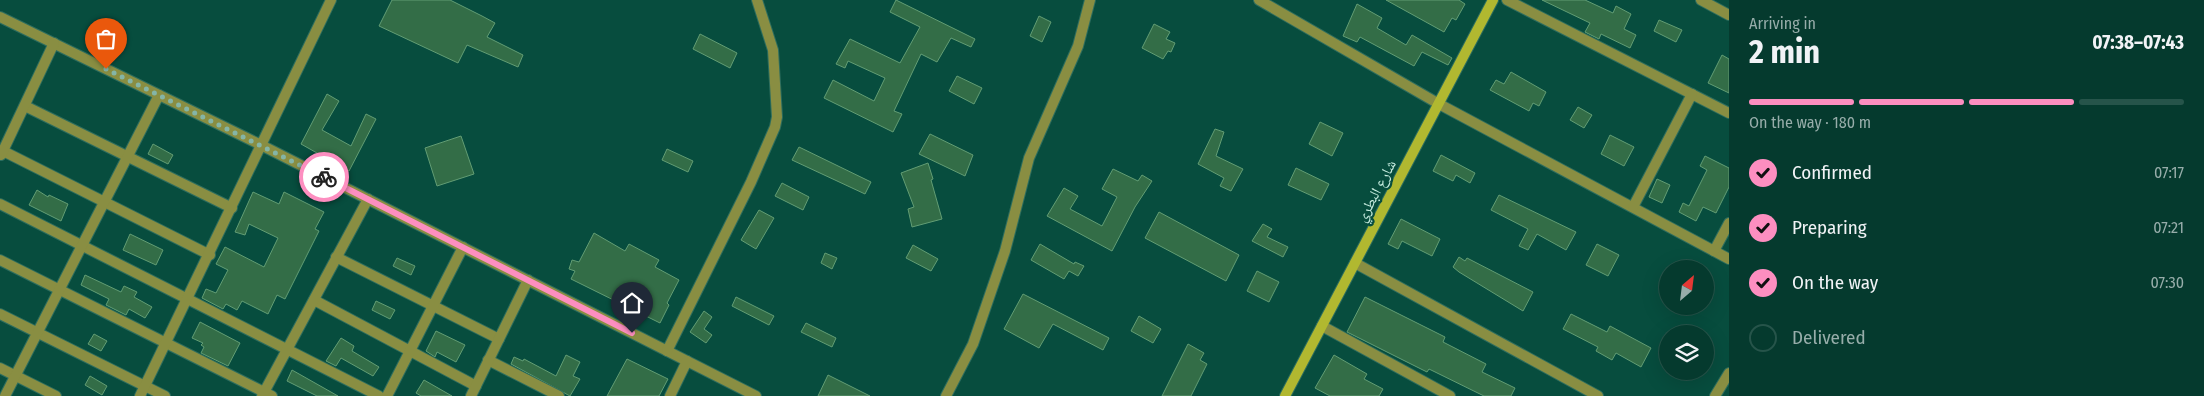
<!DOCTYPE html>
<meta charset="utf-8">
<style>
:root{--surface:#053a2e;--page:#0e4136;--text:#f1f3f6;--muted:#97adaa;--line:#26544a;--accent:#fd8ec0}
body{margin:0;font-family:"Fira Sans Condensed","Noto Naskh Arabic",sans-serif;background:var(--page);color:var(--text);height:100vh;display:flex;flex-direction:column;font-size:19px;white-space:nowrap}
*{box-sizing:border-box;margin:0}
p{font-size:16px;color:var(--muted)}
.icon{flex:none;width:28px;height:28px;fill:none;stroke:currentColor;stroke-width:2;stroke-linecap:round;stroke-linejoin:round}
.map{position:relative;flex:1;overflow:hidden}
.details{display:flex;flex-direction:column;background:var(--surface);width:475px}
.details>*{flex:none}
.needle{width:32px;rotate:28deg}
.tools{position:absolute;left:1659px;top:260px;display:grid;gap:10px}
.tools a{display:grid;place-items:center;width:55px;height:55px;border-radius:50%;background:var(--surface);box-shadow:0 5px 20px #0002,0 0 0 1px var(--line);font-size:25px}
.pin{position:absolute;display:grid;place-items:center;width:42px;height:42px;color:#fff;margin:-51px -21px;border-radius:50% 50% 50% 0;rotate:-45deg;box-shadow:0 0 5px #0007}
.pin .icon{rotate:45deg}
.courier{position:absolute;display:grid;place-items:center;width:50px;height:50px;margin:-25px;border:4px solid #fd8ec0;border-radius:50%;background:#fff;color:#222;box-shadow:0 1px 6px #0007}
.headline em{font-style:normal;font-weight:700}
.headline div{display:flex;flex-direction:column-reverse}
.headline{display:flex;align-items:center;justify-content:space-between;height:85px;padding:0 20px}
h1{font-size:32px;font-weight:700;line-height:38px}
.bar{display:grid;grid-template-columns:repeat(4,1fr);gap:8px 5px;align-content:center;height:60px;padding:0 20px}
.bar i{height:6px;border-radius:4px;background:var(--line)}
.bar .selected{background:var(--accent)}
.bar p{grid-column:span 4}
ol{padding:0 20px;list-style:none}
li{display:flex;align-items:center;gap:15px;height:55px}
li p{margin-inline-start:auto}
li .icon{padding:5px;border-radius:50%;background:var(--accent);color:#111;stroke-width:4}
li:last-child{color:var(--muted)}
li i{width:28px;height:28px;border:2px solid var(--line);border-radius:50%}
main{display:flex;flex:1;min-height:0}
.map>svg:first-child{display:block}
</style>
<main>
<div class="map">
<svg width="1729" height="396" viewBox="0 0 1729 396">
<rect width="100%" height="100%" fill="#074d3e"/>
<g fill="#336d47" stroke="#629d74">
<path d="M392,0H450L482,16L495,23L487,37L523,55L518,67L467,45L458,63L379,26Z"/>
<path d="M896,0L975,39L971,47L951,38L937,62L921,54L894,111L902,114L893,132L824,98L833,80L874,101L885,78L848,61L845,68L836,64L850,39L900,63L920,27L890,12Z"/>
<path d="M1386,0H1459L1465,4L1456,20L1452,18L1444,32Z"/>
<path d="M1542,0H1585L1613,13L1616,6L1631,14L1624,29L1636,35L1630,48L1601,34L1599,39L1585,32L1590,23Z"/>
<path d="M1357,4L1382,18L1377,28L1406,45L1412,35L1452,58L1448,65L1422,52L1414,66L1360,37L1357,42L1343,36Z"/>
<path d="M1039,16L1051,22L1042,42L1030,36Z"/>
<path d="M1659,20L1682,30L1676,42L1654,31Z"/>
<path d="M1154,24L1170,32L1166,39L1175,43L1171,52L1168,51L1163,59L1142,48Z"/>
<path d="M700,34L737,53L730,68L693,49Z"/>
<path d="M1722,55L1729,59V93L1708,83Z"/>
<path d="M1511,72L1546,92L1539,106L1533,103L1529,111L1490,90L1496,80L1504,84Z"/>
<path d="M957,76L982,88L974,104L949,91Z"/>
<path d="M327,94L339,101L322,130L351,146L366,114L376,119L349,171L301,144Z"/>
<path d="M1578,107L1592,115L1584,128L1570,120Z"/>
<path d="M1320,122L1343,133L1332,156L1309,144Z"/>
<path d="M1215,129L1224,132L1216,156L1243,169L1231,191L1220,186L1224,178L1198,164Z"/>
<path d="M930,134L973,155L965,176L919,154Z"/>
<path d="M1610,135L1634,147L1624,166L1601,154Z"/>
<path d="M461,136L474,174L437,186L425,148Z"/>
<path d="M153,144L173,155L168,164L148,154Z"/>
<path d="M799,147L871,182L865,194L792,160Z"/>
<path d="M667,149L693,161L688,172L662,160Z"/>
<path d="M1441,155L1475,173L1470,183L1456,175L1453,181L1433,171Z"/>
<path d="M1705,156L1729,168V187L1716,213L1703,207L1696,221L1679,212L1683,203L1689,206L1707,170L1700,166Z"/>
<path d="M928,163L933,179L931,180L942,219L912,227L908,209L914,207L901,173Z"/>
<path d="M1296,168L1329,184L1321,200L1288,185Z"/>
<path d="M1113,169L1138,181L1142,175L1152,181L1135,207L1112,251L1047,216L1064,188L1078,196L1070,209L1102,226L1117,197L1102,189Z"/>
<path d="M1657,179L1670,185L1662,203L1649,197Z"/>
<path d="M782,183L809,197L803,210L775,196Z"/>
<path d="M37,190L48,197L49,195L68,204L61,221L29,205Z"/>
<path d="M253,192L279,204L284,192L324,212L315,229L319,231L285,299L277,295L268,314L242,301L237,310L226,304L223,309L202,298L206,289L216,293L228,270L216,264L225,247L264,267L278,238L249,224L245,235L235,232Z"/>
<path d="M1499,195L1576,232L1566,250L1537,234L1528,250L1519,246L1528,229L1491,210Z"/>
<path d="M759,210L774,218L756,249L741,240Z"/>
<path d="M1159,212L1239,255L1226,281L1145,238Z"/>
<path d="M1401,219L1440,239L1432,256L1402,241L1398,249L1388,244Z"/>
<path d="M1263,224L1272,229L1267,237L1288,247L1283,257L1252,241Z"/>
<path d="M594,233L625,251L629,244L659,260L655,267L679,280L667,303L669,305L660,323L571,279L575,271L569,269L572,260L579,262Z"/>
<path d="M130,234L163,250L156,265L123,250Z"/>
<path d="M1040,244L1074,264L1075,262L1084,266L1078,276L1069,271L1064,279L1031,260Z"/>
<path d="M1597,244L1619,255L1608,276L1586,265Z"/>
<path d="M913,245L938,259L931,271L906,258Z"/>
<path d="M825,253L837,258L832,269L821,263Z"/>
<path d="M1459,257L1465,261L1467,258L1533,292L1523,311L1459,272L1453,267Z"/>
<path d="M397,258L415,266L411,275L393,266Z"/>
<path d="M1257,271L1279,282L1269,302L1247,291Z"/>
<path d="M85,275L121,292L124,286L137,292L134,297L152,307L145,318L129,309L126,315L106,305L109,299L81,285Z"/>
<path d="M1023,294L1109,338L1103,350L1053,324L1039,348L1004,329Z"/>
<path d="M736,297L774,316L769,325L732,306Z"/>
<path d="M1365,297L1445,337L1443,342L1486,364L1482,372L1515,388L1511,396H1484L1429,369L1427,372L1347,332Z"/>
<path d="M376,301L395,310L390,319L372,310Z"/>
<path d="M704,311L712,317L704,329L712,335L706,343L690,332Z"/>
<path d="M1571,314L1607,332L1610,326L1651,348L1641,367L1616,353L1612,360L1596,351L1598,347L1563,329Z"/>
<path d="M1139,316L1161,329L1153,343L1131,331Z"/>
<path d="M200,322L240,343L228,366L201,353L204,347L201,345L203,343L192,338Z"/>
<path d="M806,323L836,338L832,347L801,332Z"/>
<path d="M436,331L465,345L456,362L437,352L435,357L426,351Z"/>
<path d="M94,334L107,341L101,351L88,344Z"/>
<path d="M341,338L354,346L352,351L379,367L373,376L341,358L336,366L326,361Z"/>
<path d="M1188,344L1204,353L1200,360L1207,364L1191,396H1162Z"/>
<path d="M566,355L580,362L573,376L580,379L570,396L511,364L514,357L523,361L524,359L556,376Z"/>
<path d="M1334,355L1367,374L1364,379L1383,389L1379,396H1330L1315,388Z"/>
<path d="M627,359L668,379L659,396H607Z"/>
<path d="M292,370L338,396H317L287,381Z"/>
<path d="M828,375L870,396H818Z"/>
<path d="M90,376L107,386L102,395L85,385Z"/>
<path d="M424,380L452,396H421L416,393Z"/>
</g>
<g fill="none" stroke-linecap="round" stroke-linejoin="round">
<g stroke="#2d6d5e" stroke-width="12">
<g id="minor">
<path d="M1259,0L1439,104L1729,259"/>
<path d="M1507,0L1729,113"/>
<path d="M1701,0L1729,15"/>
<path d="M0,17L261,145L756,396"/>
<path d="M25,106L232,208"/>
<path d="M3,151L210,255"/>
<path d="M1,155L54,43"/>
<path d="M0,204L379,396"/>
<path d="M1633,207L1692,94"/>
<path d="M1714,251L1729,223"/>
<path d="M336,257L499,339"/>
<path d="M0,260L272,396"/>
<path d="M1355,263L1598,396"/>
<path d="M314,300L476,386"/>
<path d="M0,314L165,396"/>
<path d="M1322,326L1450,396"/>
<path d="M667,351L751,182L775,127L777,117L773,50L757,0"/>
<path d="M488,360L559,396"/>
<path d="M0,368L56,396"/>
<path d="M5,396L159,95"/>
<path d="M140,396L331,0"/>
<path d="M262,396L368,199"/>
<path d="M387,396L463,247"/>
<path d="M471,396L528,280"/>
<path d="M670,396L687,361"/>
<path d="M946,396L973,344L1005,251L1029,158L1078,46L1090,0"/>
<path d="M1715,396L1729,373"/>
</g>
</g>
<g stroke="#2d6d5e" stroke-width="12">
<path id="secondary" d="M1285,396L1493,0"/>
</g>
<use href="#minor" stroke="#898e42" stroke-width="10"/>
<use href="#secondary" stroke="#b1b830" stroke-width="10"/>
</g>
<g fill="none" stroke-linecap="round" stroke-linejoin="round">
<path stroke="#84b5a7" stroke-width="5" stroke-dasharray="0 9" d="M106,69L324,177"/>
<path stroke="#fd8ec0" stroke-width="6" d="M324,177L632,333"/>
</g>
<g text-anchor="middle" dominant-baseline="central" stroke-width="4.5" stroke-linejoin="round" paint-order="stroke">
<g font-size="15" fill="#c7ede0" stroke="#074d3e">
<text transform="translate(1376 191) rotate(-62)">شارع البطري</text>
</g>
</g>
</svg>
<div class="tools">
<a><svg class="needle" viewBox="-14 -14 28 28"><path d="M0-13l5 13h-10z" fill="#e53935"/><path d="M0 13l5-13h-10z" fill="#97adaa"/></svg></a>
<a><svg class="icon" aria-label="layers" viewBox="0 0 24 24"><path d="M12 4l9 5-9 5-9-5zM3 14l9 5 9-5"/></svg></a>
</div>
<div class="pin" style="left:106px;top:69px;background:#ea580c"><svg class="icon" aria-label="bag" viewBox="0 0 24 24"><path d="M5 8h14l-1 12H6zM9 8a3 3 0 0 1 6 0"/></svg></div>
<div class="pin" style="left:632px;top:333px;background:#1f2937"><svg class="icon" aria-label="home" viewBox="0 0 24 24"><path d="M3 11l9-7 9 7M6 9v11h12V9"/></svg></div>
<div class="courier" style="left:324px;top:177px"><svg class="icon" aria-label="bike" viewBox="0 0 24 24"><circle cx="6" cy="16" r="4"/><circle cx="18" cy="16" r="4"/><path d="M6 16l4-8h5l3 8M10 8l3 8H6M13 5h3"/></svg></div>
</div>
<section class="details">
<div class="headline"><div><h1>2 min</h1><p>Arriving in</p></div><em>07:38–07:43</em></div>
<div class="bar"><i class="selected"></i><i class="selected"></i><i class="selected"></i><i></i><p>On the way · 180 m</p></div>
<ol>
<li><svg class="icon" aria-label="check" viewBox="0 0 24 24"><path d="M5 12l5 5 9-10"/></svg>Confirmed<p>07:17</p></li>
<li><svg class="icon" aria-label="check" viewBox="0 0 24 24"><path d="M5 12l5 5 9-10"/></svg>Preparing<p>07:21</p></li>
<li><svg class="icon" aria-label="check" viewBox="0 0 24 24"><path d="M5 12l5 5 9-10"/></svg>On the way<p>07:30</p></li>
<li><i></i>Delivered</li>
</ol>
</section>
</main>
